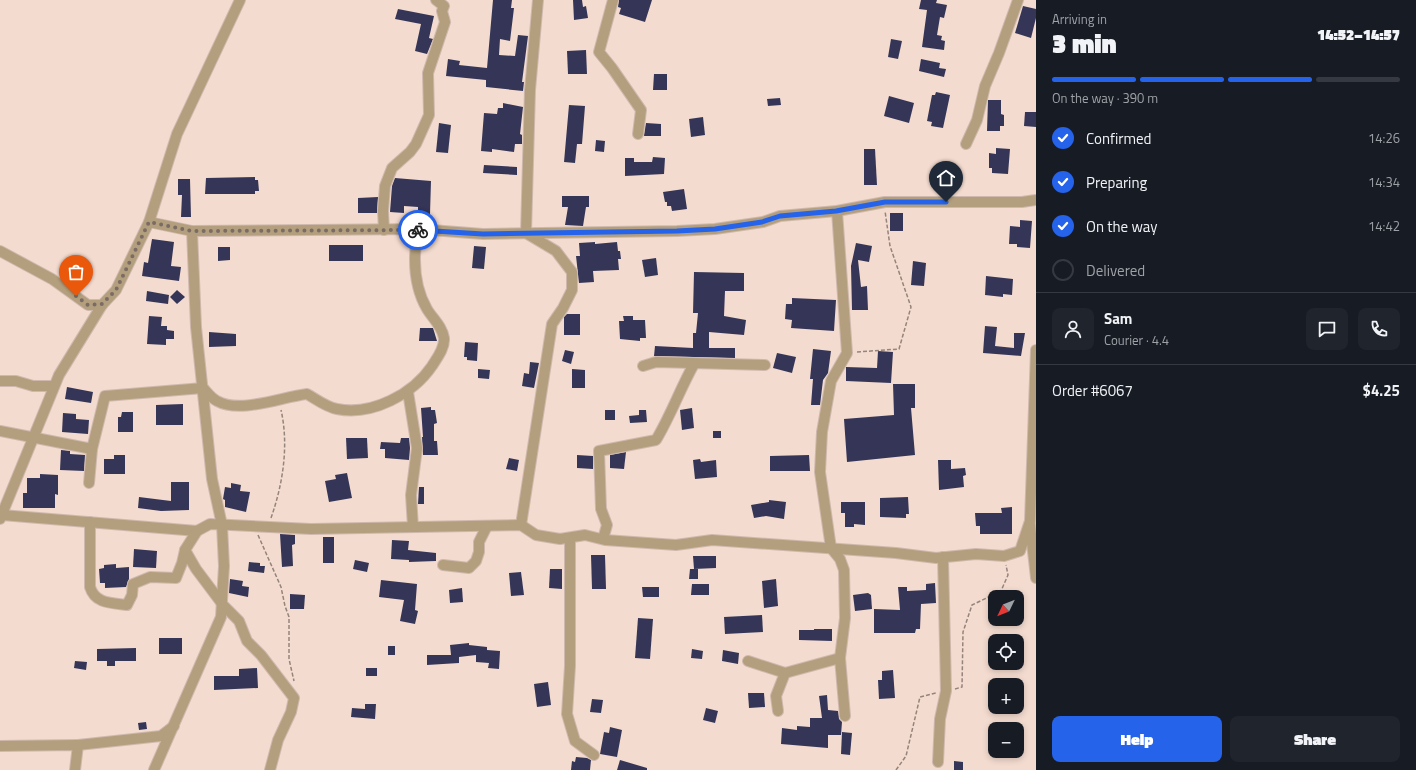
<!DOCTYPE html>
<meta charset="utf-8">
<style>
:root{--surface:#171b24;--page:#20242c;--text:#f1f3f6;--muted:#9ea1a6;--line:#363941;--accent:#2563eb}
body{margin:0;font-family:"Titillium Web",sans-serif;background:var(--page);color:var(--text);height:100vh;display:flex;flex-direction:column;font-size:15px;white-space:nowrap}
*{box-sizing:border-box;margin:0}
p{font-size:13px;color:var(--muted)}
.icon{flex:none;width:22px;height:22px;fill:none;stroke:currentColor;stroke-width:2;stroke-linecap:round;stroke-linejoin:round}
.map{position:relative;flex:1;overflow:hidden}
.details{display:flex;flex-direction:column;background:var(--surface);width:380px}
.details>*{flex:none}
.needle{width:26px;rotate:227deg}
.buttons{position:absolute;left:988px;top:590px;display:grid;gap:8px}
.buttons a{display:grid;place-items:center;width:36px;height:36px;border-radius:8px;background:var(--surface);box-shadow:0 2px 6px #0003;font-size:20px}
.pin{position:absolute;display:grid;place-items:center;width:34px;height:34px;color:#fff;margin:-41px -17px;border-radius:50% 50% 50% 0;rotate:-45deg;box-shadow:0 0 4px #0007}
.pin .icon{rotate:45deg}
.courier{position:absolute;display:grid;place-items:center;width:40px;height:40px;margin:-20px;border:3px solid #2563eb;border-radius:50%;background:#fff;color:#222;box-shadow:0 1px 5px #0007}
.summary em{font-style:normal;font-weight:800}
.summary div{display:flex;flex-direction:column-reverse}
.summary{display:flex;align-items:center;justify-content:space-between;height:68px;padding:0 16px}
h1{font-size:26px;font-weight:800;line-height:30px}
.bar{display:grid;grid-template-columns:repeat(4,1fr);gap:6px 4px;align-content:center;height:48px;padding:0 16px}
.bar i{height:5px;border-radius:3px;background:var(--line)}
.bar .on{background:var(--accent)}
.bar p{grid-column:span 4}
.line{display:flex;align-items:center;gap:10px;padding:0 16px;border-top:1px solid var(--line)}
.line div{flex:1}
.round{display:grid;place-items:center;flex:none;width:42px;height:42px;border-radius:8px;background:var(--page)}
ol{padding:0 16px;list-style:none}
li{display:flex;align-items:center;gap:12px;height:44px}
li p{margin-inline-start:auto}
li .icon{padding:4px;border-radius:50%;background:var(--accent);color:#fff;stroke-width:4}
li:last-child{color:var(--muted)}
li i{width:22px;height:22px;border:2px solid var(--line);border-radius:50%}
.button{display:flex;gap:8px;margin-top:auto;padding:8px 16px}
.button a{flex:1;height:46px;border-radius:8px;background:var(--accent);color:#fff;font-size:16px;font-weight:800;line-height:46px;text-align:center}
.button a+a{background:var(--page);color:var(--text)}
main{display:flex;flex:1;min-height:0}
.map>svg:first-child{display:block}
</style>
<main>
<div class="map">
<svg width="1036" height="770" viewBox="0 0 1036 770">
<rect width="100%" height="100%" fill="#f4dbcf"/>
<g fill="#353657">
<path d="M493,0H512L511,8H514L510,41L500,39L499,55L515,56L518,35L528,36L522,82H524L523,91L486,87V80L446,76L448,59L460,61L459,65L487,68Z"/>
<path d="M573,0H582L583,7L586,6L588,18L574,20Z"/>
<path d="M619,0H652L645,22L619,14L621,8L618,7Z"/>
<path d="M921,0H937L936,3L947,5L944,18L940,17L937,35L942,36L941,40L945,41L944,50L922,47L927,10L919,9Z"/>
<path d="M1023,6L1036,9V18L1031,38L1015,33Z"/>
<path d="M398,9L434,16L429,38L433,39L427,54L415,51L421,24L395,19Z"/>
<path d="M891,39L902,41L898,59L888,57Z"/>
<path d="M586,50L587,74H568L567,51Z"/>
<path d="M921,59L940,63L939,68L946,69L944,77L919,71Z"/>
<path d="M654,74H667V90H653Z"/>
<path d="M936,92L950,95L943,128L931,126L932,122L927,121L932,95H935Z"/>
<path d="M889,96L914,103L909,123L884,116Z"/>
<path d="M780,98L781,105L768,106L767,99Z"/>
<path d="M988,100H1001V114L1004,115V126H1000V131H987Z"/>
<path d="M503,103L523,107L520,134L522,135V144H515L514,152L492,149V152L481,151L484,113L497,114L498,108H503Z"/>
<path d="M569,105L585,106L582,144H577L575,163L564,162Z"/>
<path d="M1025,112H1036V127L1024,126Z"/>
<path d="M703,117L705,135L691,137L689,119Z"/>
<path d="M439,123L451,125L448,153L436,152Z"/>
<path d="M646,123L661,124V136H644Z"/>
<path d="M596,140L605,141L604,152L595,151Z"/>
<path d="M996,148L1010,149L1008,174L992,173V168H989V153L996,154Z"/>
<path d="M864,149H875L877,185H864Z"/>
<path d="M653,157L665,158L664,174L625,176V158H634V162H652Z"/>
<path d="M484,165L517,167V175L483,173Z"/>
<path d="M255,177V180H258L259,191H255V194H205L206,178Z"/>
<path d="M395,178L431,181L430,214H418V207L404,206V213L390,212L392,186Z"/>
<path d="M178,179H190L191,217H181L182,195H178Z"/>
<path d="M684,189L687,209L672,211L671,206H667V202H665L663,192Z"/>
<path d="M562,196H589V207H586L583,226L565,225L568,207H562Z"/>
<path d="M378,197L377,213H358V198Z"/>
<rect x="890" y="213" width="13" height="18"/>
<path d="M1020,220L1032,221L1030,248L1017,247V244H1009L1010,226L1020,227Z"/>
<path d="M152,239L174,242L171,266L181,267L179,281L142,276L144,262L148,263Z"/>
<path d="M595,242V244L617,242L618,251H620L621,259H618L619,270L593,271L594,282L579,283L576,256H580L579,243Z"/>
<path d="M856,243L872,246L869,262L858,260L861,287L867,286L868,310H852L851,266Z"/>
<rect x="329" y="245" width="34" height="16"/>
<path d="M474,246L486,247L484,269L472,268Z"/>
<path d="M218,247H230V260L218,261Z"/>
<path d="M656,258L658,275L645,277L642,260Z"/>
<path d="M913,261L926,263L924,286L911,285Z"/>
<path d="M694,272L744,273V291H725L724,316L746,320L744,335L709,332V348H735V358L654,356L655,346L693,348V333H696L698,313H693Z"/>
<path d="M986,276L1013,279L1012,295L1003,294V297L985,295Z"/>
<path d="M177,290L185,297L177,304L170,297Z"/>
<path d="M147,291L169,295L168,304L146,301Z"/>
<path d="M792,298L836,300L834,331L791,328L792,320L785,319L786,304H792Z"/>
<path d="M567,314H580V335H564V317Z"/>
<path d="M149,316L162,317L161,326H167V330L174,331V339H166V345L147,344Z"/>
<path d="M623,316H633V320H645L646,338H640V341L620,339L619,321H624Z"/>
<path d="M985,326L997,327L995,346L1014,348V333H1025L1021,356L983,353Z"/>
<path d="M420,328H433L437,341H419Z"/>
<path d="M209,332L236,334V346L209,347Z"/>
<path d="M465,342L478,343L477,361L467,360V357H464Z"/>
<path d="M813,349L831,351L828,373L823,380L820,405H811L813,379H810Z"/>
<path d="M565,350L574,352L571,364L562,361Z"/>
<path d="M878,351L893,352L891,383L846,381V367L877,368Z"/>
<path d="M777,353L796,357L792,373L773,368Z"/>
<path d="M530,362L539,363L534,388L522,386L524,373L529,374Z"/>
<path d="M478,369L490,370L489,379L478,378Z"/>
<path d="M572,369L585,370V388H572Z"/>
<path d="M893,384H915V408H911L915,455L847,462L844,419L894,415Z"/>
<path d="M67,387L93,392L91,403L65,399Z"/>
<path d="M183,404V425H156V405Z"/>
<path d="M431,407V410H435L437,423L434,424V441H437L438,455H423L422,437H423L421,408Z"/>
<path d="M692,408L694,428L682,430L680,410Z"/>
<rect x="605" y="410" width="10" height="10"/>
<path d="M639,410H646L647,422L630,423L629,416L639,415Z"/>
<path d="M122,412H133V432H118V417H121Z"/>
<path d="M63,413L76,414V419L89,420L88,434L62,432Z"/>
<rect x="713" y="431" width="8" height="7"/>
<path d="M346,438H367L368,458L347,459Z"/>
<path d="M401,438H409L410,448L409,460L385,458V449H380L381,442L400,443Z"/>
<path d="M61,450L70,451V454L85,455L84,471L60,470Z"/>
<path d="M626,452L624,469L610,468V455Z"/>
<path d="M114,455H125V474H104V459H114Z"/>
<path d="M577,455L593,456V469L577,468Z"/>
<path d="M809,455L810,471H770V456Z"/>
<path d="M509,458L519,460L517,471L506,469Z"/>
<path d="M700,459L701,462L716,460L717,477L695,479L693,460Z"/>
<path d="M938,460H951V469L965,468L966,475L963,476L964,487L939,490Z"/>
<path d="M347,473L352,498L329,502L325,481L336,479L335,475Z"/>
<path d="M40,474L58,475V495L55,494V508H23V493H27V478H40Z"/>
<path d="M171,482H189V510L161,511L138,508L139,497L171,501Z"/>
<path d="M231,483L241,485L240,491L250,492L246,512L225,507V500L223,499L225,487L231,488Z"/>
<path d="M419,487H424V504H418Z"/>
<path d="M908,497L909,514H906V518L880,517V498Z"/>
<path d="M769,500L786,502L784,519L766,516L754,518L751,505L769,502Z"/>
<path d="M841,502H865V525L854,524V527H845V513H841Z"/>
<path d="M1012,507V534H980V526H976L975,513H1002L1001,508Z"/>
<path d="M280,534L295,535V544L292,545L293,566L282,567Z"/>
<rect x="323" y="537" width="11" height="26"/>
<path d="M392,540L409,541L408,550L436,553V561L409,562V560L391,559Z"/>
<path d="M134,549L157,551L156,568L133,567Z"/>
<path d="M591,555H605L606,589H592Z"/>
<path d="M693,556H716V568L694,569Z"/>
<path d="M355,560L369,563L367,572L353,569Z"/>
<path d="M249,562L260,563V566H265L264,573L248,571Z"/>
<path d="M116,564V568L129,567V579L126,587L105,588V583H100L99,569L104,568V565Z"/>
<path d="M550,569H562V589L549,588Z"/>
<path d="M690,569H698V579H689Z"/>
<path d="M521,572L524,595L511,596L509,573Z"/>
<path d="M230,579L243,581L242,586L249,587L248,597L229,593Z"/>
<path d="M776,579L778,606L764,608L762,581Z"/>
<path d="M381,580L417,584L415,610L418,611L415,624L400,621L404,600L379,597Z"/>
<path d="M935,583L936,603L921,604L920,629H916L915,633H874V609L900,610L898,587H907V591L926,590V584Z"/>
<path d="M692,584H709V595H691Z"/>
<path d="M642,587H659V597H643Z"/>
<path d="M462,588L463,602L450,603L449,590Z"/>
<path d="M868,593L871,595L872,609L855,611L853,595Z"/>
<path d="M290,594L305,595L304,609H290Z"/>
<path d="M762,615L763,632L725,634L724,617Z"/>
<path d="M638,618L653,619L650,659L635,658Z"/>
<path d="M814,629H832V641L799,640V630H814Z"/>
<rect x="159" y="638" width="23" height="16"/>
<path d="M469,643V645L487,647V650L500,651L499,669L488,668L489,663L476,662V655L459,657V663L427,665V655H451L450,645Z"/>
<rect x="388" y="646" width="7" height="9"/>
<path d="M136,648V661H115V666H107V661H97V649Z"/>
<path d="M692,649L703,651L702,659L691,658Z"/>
<path d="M723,650L739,653L738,664L722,661Z"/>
<path d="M75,661L87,662L86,670L74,668Z"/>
<path d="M257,668L258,688L214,690V676H239V669Z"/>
<rect x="366" y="668" width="11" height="8"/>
<path d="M893,670L895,698L879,699L878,680H882V671Z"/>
<path d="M548,682L551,705L537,707L534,684Z"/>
<path d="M748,693H764L765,707L749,708Z"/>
<path d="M827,695L828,710L838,711L839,719L842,722L841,735H828V748L781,744L782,728L797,730V726L810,727V718H822L819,696Z"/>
<path d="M592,699L603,700L601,713L590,712Z"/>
<path d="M365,704H376L375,719L351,717L352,708L365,709Z"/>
<path d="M706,708L718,711L715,723L703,720Z"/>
<path d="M146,722L147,729L139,730L138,723Z"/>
<path d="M610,727L622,730L617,757L600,754L604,732L609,733Z"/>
<path d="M842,732L852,733L850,755L841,754Z"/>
<path d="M576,757L587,758L591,760L590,770H571L572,761L575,762Z"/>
<path d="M620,760L647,768V770H617Z"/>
<path d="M954,761L963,762V770H954Z"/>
</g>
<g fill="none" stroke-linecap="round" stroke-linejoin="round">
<g stroke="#cfb9ae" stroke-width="12">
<g id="minor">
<path d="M613,0L599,52L612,68L641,110L638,134"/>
<path d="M966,144L977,120L985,86L999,53L1018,0"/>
<path d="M837,211L847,353L831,381L822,432L820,472L831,548L840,559L844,570L845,618L840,658L845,716"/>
<path d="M149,222L177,134L240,0"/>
<path d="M384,230L383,211L385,186L392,168L410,152L416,144L429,115L428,73L445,22L442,11L444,6L436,0"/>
<path d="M0,251L52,279L88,305H102L116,290L149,222L192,231L418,229L483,234L677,231L715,229L763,222L780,216L837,211L885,202H1022L1036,200"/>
<path d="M643,366L656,362L765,365"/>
<path d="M0,381H16L33,386H54"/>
<path d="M408,392L417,448L411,495L413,527"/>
<path d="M0,431L92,449L105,396L203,388C207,392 211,398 217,401C240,414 281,397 307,394C316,399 326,407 337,409C372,416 413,394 432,366C437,358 445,348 444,338C442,326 433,319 427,309C413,285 413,256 418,229"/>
<path d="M89,483L92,449"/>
<path d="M2,515L197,531L210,524L311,529L521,525L536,535L560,539L585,535L605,540L676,545L712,540L896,553L936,558L976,554L1004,556L1020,551L1030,521L1036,350"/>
<path d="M0,519L59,375L102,305"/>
<path d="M90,522V587C95,604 112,603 127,605L132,595L133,584L150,577L176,578L182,563L185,550L197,531"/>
<path d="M521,525L552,324L563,308L572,290V272L556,251L526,233L530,90L538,0"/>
<path d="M1030,525L1036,578"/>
<path d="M570,538V666L567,714L575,741L594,755"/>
<path d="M603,539L607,525L601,509L599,451L656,440C671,415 680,389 694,364"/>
<path d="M185,550L196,569L223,605L239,621L247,641L261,655L294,698L291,712L278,740L270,770"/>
<path d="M443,565L469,568L476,561L479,552V542L487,526"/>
<path d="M748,661L785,673L840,658"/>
<path d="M778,711L776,696L785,673"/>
<path d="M78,745L161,736L174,726"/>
<path d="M0,746L78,745L75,770"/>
<path d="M938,762L940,719L946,691L943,557"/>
<path d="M154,770L221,617L224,566L222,525L212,479L196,327L192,231"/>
</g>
</g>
<g stroke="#95847c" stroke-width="1.5" stroke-dasharray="4 2" stroke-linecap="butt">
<path d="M857,352L899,349L911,307L890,246L885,211"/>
<path d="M271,518C283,484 289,445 281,410"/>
<path d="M258,535L281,587L285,606L289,617V659L294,681"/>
<path d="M955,689L962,687L963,632L972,605L1001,591L1008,575L1006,565"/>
<path d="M896,770L906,756L920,697L936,693"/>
</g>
<use href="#minor" stroke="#b39f7d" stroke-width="10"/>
</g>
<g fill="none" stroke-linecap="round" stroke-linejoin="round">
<path stroke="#7a6b64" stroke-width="4" stroke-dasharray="0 7.2" d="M76,296L88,305L102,304L116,290L149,222L192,231L418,230"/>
<path stroke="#2563eb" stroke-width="5" d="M418,230L483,234L677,231L715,229L762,222L780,216L836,211L885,202H946"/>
</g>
</svg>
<div class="buttons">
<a><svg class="needle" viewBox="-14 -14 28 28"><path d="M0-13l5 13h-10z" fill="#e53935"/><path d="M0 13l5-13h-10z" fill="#9ea1a6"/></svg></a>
<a><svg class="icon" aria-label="locate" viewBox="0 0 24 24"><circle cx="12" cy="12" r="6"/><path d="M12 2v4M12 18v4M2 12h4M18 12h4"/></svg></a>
<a>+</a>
<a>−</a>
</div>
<div class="pin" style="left:76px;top:296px;background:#ea580c"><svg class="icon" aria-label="bag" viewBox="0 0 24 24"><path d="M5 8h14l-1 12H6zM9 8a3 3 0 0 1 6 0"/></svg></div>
<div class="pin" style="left:946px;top:202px;background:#1f2937"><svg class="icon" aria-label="home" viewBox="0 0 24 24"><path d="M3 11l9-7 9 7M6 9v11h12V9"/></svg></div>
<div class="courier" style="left:418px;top:230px"><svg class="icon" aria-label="bike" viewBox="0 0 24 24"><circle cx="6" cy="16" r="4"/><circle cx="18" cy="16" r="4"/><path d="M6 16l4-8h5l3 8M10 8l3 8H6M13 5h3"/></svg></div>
</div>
<section class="details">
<div class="summary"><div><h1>3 min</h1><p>Arriving in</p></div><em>14:52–14:57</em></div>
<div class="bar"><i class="on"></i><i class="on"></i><i class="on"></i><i></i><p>On the way · 390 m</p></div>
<ol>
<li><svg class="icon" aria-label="check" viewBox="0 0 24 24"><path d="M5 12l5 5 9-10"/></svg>Confirmed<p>14:26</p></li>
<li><svg class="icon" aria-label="check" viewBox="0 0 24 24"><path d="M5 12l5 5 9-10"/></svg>Preparing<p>14:34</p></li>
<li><svg class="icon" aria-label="check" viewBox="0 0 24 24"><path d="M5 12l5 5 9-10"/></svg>On the way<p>14:42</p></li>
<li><i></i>Delivered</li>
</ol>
<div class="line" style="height:72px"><a class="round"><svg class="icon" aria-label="person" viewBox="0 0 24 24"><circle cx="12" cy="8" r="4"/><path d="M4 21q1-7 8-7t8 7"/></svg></a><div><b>Sam</b><p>Courier · 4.4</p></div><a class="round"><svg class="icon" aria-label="chat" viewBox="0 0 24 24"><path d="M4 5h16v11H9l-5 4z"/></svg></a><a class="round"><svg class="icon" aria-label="phone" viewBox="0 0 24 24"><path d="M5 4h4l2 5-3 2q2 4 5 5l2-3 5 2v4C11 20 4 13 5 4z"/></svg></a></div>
<div class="line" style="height:52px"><div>Order #6067</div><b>$4.25</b></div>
<div class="button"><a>Help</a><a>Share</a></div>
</section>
</main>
